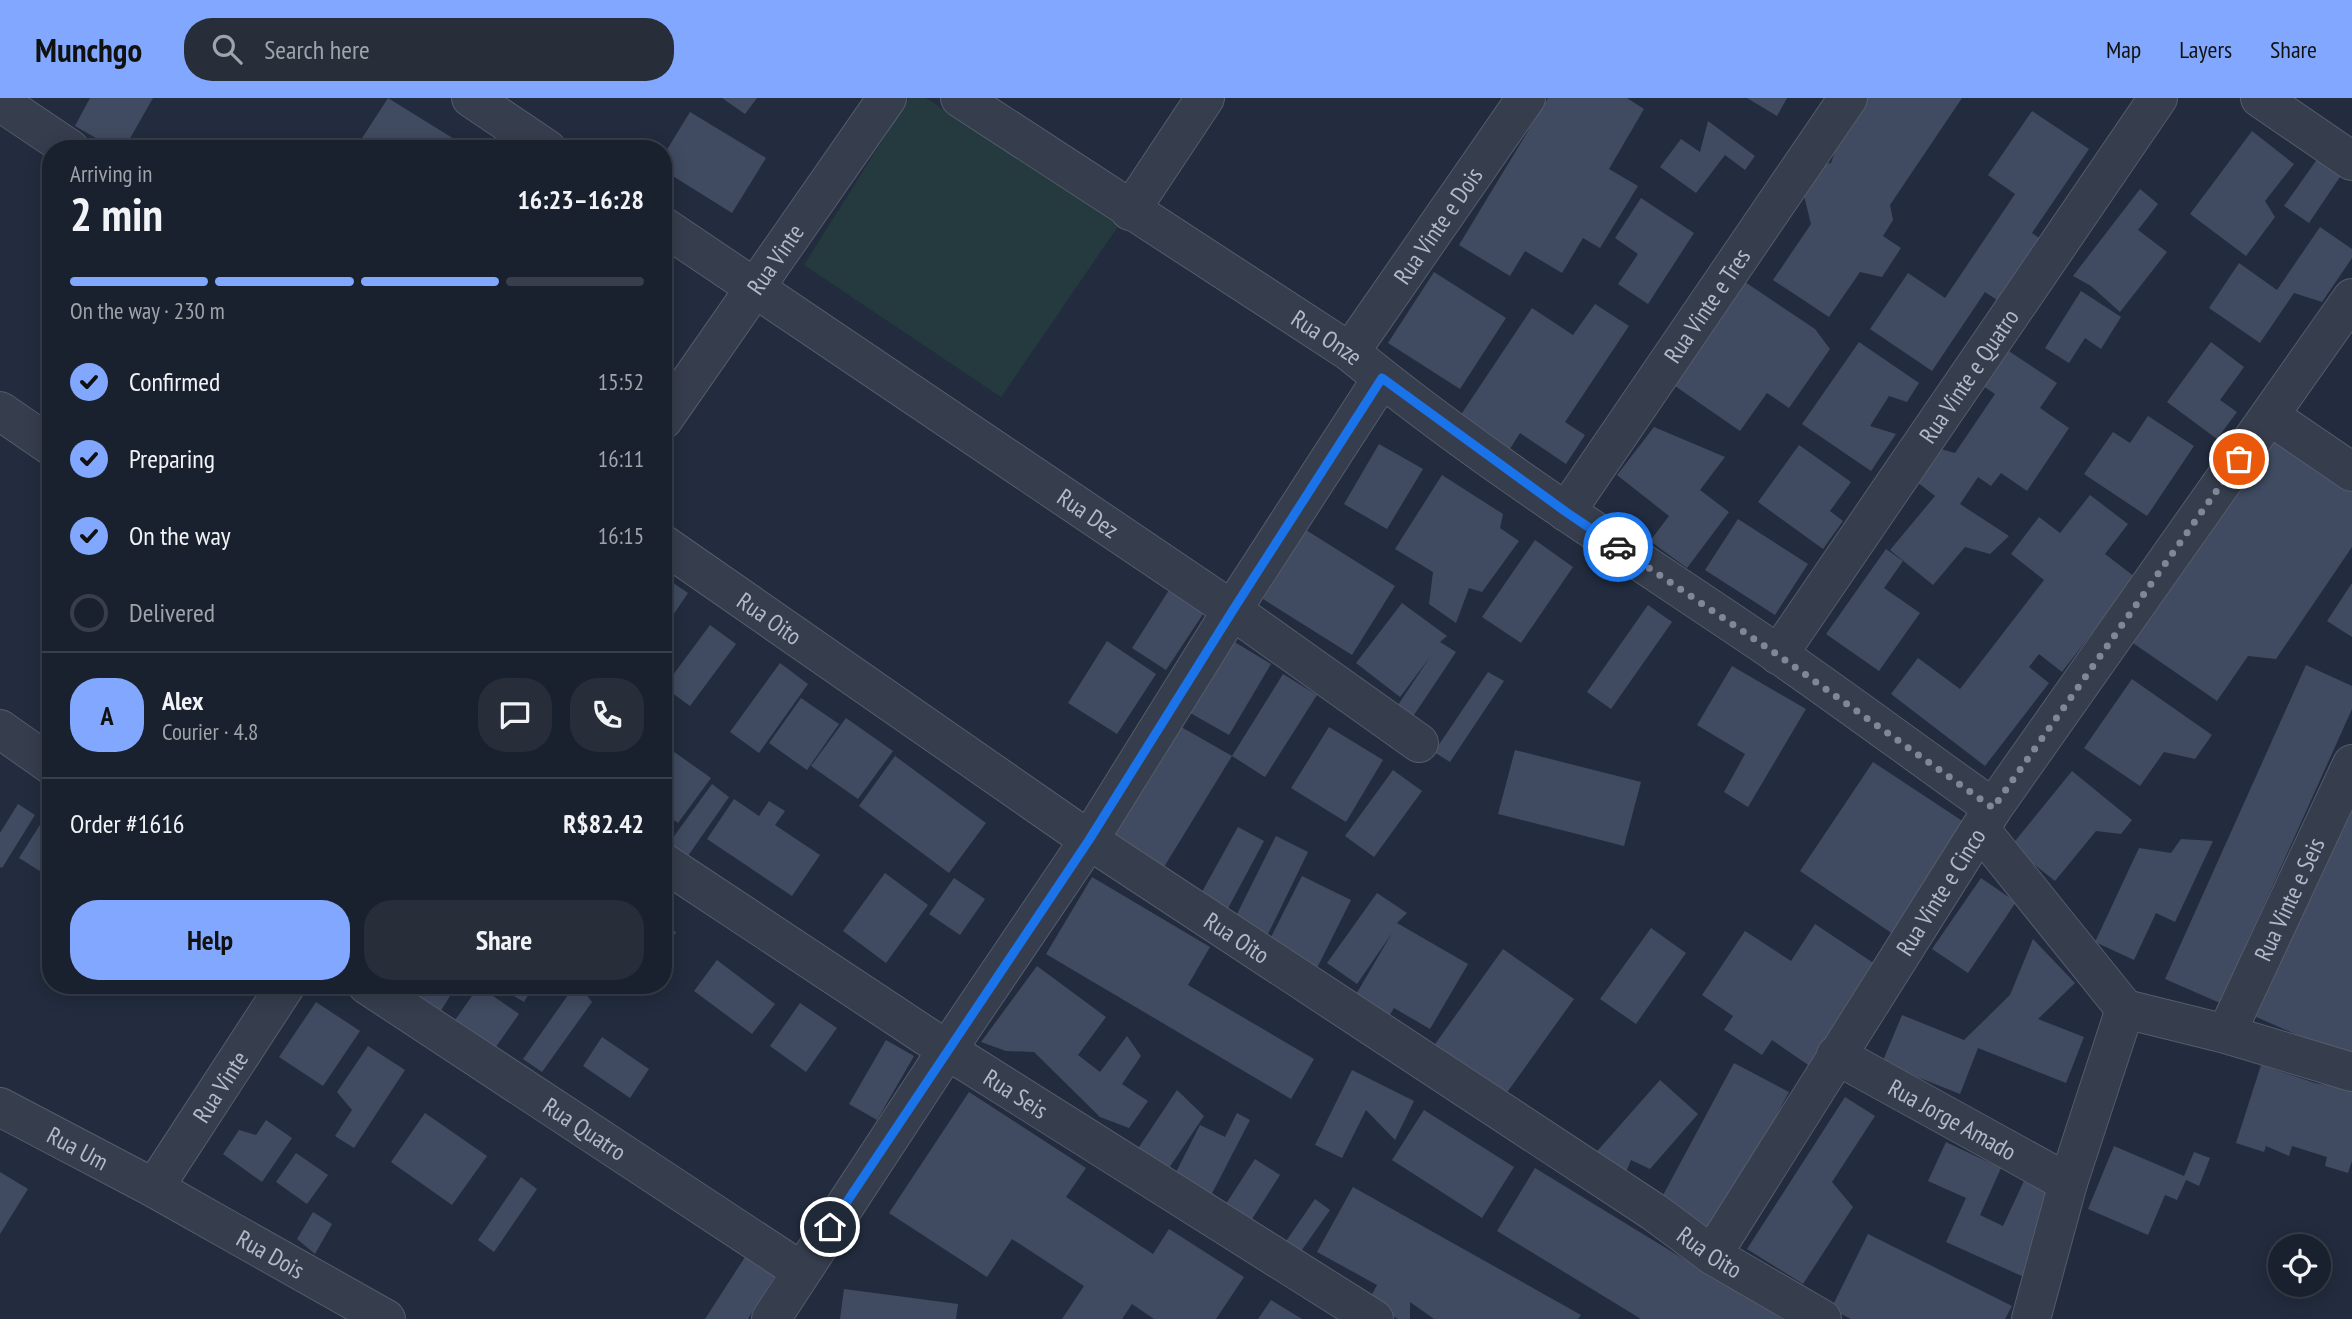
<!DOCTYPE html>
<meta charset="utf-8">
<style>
:root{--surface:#1a212e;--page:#272e3a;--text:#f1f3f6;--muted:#9fa3aa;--line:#383e4a;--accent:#81a8fe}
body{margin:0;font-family:"PT Sans Narrow",sans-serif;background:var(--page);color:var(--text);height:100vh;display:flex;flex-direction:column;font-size:26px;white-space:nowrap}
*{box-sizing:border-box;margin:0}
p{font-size:23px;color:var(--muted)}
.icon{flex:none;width:38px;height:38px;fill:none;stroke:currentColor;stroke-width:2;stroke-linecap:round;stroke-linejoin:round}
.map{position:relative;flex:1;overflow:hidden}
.details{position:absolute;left:42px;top:42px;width:630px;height:854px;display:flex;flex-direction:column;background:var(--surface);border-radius:28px;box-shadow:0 4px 18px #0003,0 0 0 2px var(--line)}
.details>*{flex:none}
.controls{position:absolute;left:2268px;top:1136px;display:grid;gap:14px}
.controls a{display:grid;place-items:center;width:63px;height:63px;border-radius:50%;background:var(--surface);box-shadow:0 4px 18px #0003,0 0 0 2px var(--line);font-size:35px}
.pin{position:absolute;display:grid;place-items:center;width:60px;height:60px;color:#fff;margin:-30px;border:4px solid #fff;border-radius:50%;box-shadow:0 2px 7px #0007}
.courier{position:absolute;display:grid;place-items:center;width:70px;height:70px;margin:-35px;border:5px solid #1a73e8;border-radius:50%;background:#fff;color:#222;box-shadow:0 2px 9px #0007}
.head em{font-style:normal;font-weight:600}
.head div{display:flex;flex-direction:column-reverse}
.head{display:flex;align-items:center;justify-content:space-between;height:119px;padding:0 28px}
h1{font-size:46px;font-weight:600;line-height:52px}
.bar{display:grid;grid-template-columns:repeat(4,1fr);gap:10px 7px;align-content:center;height:84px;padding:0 28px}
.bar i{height:9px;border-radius:5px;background:var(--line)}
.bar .active{background:var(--accent)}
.bar p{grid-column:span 4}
.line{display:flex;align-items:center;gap:18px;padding:0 28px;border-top:2px solid var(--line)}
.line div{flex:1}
.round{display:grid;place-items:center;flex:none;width:74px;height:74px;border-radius:28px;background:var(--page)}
ol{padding:0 28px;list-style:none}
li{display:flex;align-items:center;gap:21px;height:77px}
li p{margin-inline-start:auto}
li .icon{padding:7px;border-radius:50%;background:var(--accent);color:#111;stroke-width:4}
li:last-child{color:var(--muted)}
li i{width:38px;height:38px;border:4px solid var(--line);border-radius:50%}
.action{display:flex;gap:14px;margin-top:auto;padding:14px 28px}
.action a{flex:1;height:80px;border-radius:28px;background:var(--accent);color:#111;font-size:28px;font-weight:600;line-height:80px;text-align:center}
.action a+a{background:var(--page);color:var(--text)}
header{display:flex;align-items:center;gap:42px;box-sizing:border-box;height:98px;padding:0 35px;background:var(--accent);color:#111}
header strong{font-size:33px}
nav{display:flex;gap:38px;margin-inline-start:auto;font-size:24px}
.search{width:490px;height:63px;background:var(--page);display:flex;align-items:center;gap:18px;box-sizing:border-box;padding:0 24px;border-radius:28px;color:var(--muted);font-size:26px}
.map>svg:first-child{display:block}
</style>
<header>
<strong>Munchgo</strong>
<div class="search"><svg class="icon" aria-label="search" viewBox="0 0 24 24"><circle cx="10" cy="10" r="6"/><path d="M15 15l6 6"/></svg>Search here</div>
<nav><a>Map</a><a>Layers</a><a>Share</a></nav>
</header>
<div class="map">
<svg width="2352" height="1221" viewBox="0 0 2352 1221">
<rect width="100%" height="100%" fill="#222c3e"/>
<path fill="#243a3f" d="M909,0H926L1119,127L1001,299L804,167Z"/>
<g fill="#404b61">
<path d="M90,0H153L124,51H115L75,28Z"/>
<path d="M388,0L459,44L455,51H355Z"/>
<path d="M722,0H757L745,16Z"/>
<path d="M1548,0H1627L1644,11L1609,71L1638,88L1600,150L1583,140L1562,175L1525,153L1510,178L1459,147Z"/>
<path d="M1747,0H1787L1777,18Z"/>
<path d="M1862,0H1962L1890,107L1893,122L1883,138L1901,150L1882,179L1860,174L1829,219L1773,182L1811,126L1801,86L1816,68L1831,65L1848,17Z"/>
<path d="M2032,13L2089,51L2032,135L2042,142L2000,204L1985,194L1932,273L1870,231L1908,175L1945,200L2015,96L1988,77Z"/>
<path d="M690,14L766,60L732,115L663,72V58Z"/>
<path d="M1708,23L1755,58L1745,72L1725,57L1696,95L1660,69L1681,41L1700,54Z"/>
<path d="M2252,33L2294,66L2265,103L2275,119L2246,158L2190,116Z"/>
<path d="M2318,60L2342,76L2309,125L2284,108Z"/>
<path d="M2140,91L2158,106L2138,132L2167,154L2120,214L2091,188L2073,178Z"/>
<path d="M1641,100L1694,135L1648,206L1618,186L1638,156L1615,140Z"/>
<path d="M2320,129L2352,151V160L2322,204L2294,195L2260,245L2209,210L2239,165L2277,192Z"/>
<path d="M1434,174L1506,220L1460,291L1388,245Z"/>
<path d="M1733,176L1815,231L1830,251L1789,310L1767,295L1740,333L1662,279Z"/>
<path d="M2081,193L2121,219L2101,251L2085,240L2069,265L2045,250Z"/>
<path d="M1595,206L1629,228L1565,324L1585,337L1566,366L1520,335L1508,354L1458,321L1532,210L1573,237Z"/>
<path d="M1859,244L1919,285L1907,304L1889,298L1870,328L1896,336L1871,373L1802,326Z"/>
<path d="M2211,244L2244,269L2220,302L2237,314L2217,341L2167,304Z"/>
<path d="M1998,246L2057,285L2040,310L2069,330L2027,393L2001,375L1991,388L1978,379L1960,406L2009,438L1990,456L1965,449L1933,487L1890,452L1935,398L1907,376L1930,348L1955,355L1995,296L1974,282Z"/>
<path d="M2148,318L2194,348L2147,418L2084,376L2113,334L2130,345Z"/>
<path d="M2279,325L2352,375V449L2276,561L2248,558L2217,603L2130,543Z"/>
<path d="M1654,329L1725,359L1700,392L1729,414L1687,470L1650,443L1669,418L1617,377Z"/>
<path d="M1379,346L1423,371L1387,431L1344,406Z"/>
<path d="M1799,347L1851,384L1830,413L1843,423L1823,451L1758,404Z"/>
<path d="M1442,377L1503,416L1500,430L1519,443L1482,494L1469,490L1456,525L1429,506L1433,474L1395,451Z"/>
<path d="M2090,397L2128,426L2105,456L2135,479L2062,574L2039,556L2029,569L2049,585L1985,668L1891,596L1918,560L1960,591L2044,482L2011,456L2039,419L2060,435Z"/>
<path d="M1738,421L1808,466L1775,517L1705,472Z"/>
<path d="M1306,432L1395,488L1352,557L1263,501Z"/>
<path d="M1535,442L1573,469L1521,545L1482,519Z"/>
<path d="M1886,451L1903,463L1884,490L1920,515L1879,573L1826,536Z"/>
<path d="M663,478L688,495L663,532Z"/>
<path d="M2352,485V539L2327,523Z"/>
<path d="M1171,489L1207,510L1166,572L1132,550Z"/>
<path d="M1402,505L1447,538L1440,544L1456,554L1408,626L1392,616L1430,559L1400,599L1356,565Z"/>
<path d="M1648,507L1672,524L1611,611L1587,594Z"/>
<path d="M710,527L736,546L690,608L664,589Z"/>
<path d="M1228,540L1271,566L1229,637L1185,612Z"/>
<path d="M1107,543L1156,576L1117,636L1068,605Z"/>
<path d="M780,565L808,586L759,655L730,634Z"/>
<path d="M2306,567L2352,588V611L2220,905L2165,881Z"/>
<path d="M1732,568L1806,611L1748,709L1724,694L1745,656L1697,627Z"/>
<path d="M1488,574L1504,583L1450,664L1434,654Z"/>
<path d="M1283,576L1317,597L1265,679L1232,658Z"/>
<path d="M2132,581L2212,637L2195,661L2164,654L2140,688L2084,650Z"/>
<path d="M801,600L839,626L807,672L769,645Z"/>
<path d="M846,620L893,653L858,701L811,668Z"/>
<path d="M1176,626L1232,658L1164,769L1110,737Z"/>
<path d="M1329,629L1383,662L1346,724L1291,690Z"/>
<path d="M663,646L711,680L678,725L663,714Z"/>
<path d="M1515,652L1641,684L1624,748L1498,716Z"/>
<path d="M895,658L986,725L949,775L859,708Z"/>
<path d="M1873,664L1967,726L1893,836L1800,773Z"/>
<path d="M1393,672L1422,693L1374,759L1345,738Z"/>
<path d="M2072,673L2132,722L2121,736L2096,733L2055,783L2011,748Z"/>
<path d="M712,686L729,699L683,765L664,752Z"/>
<path d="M2352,700V961L2254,918Z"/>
<path d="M734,701L759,718L769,703L785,713L775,727L820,757L792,798L707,741Z"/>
<path d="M18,706L35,717L2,770L0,769V735Z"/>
<path d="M43,722L51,727V780L19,760Z"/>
<path d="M1238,729L1264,743L1225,816L1198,801Z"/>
<path d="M1276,738L1308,754L1268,836L1235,820Z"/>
<path d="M2181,741L2213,743L2175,824L2156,815L2134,862L2095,844L2139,750L2171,755Z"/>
<path d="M885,775L928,807L886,865L843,833Z"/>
<path d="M1302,778L1351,802L1316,872L1267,847Z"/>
<path d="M1092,779L1210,849L1188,887L1314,961L1291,1001L1046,856Z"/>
<path d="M954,780L985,801L960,837L929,816Z"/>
<path d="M1981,780L2016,804L1968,875L1932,851Z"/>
<path d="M1377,795L1407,815L1397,825L1468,866L1430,931L1394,910L1385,925L1351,905L1392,835L1357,886L1327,865Z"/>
<path d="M1815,826L1878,868L1811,969L1772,942L1762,957L1724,932L1733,918L1702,897L1745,833L1791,863Z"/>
<path d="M663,827L676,834L663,856Z"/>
<path d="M1651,830L1686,855L1636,926L1600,901Z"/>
<path d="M2033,841L2075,885L2038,921L2084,939L2066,985L1978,950L1960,996L1882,965L1902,917L1964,942L2010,897Z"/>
<path d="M1503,851L1574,901L1503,1000L1433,949Z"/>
<path d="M717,862L775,906L752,936L694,893Z"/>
<path d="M1037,868L1106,919L1078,957L1100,974L1127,938L1141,958L1122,986L1148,1003L1129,1030L1100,1019L1034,954L1006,953L981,944Z"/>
<path d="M406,887H457L440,914L404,891Z"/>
<path d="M495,887H534L524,904Z"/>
<path d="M575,887H579L592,904L542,974L523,961Z"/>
<path d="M479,888L519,916L493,953L453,925Z"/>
<path d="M316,904L360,933L323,988L279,959Z"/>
<path d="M800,905L837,930L806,974L770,948Z"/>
<path d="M602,939L649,971L630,1000L583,968Z"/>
<path d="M886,942L914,958L877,1022L849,1006Z"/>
<path d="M368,948L405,972L354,1050L335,1038L352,1012L337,994Z"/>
<path d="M1734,965L1789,994L1709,1144L1654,1114Z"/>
<path d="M2261,967L2315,985L2352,992V1063L2348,1075L2325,1068L2327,1059L2292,1048L2289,1058L2266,1048L2264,1054L2236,1045Z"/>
<path d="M1352,972L1414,1003L1395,1042L1366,1012L1342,1060L1315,1047Z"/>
<path d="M1660,982L1698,1016L1650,1071L1631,1062L1626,1074L1592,1059Z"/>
<path d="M1177,992L1204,1018L1167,1073L1137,1052Z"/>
<path d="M969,994L1086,1070L1066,1099L1153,1156L1169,1131L1244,1179L1216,1221H1154L1132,1206L1122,1221H1062L1084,1188L1012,1141L987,1179L889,1115Z"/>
<path d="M1845,999L1875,1018L1832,1084L1853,1109L1803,1186L1747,1151Z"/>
<path d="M1424,1012L1514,1069L1482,1120L1392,1062Z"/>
<path d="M425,1015L487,1058L452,1107L391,1064Z"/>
<path d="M1237,1015L1250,1022L1207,1105L1170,1086L1200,1027L1225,1039Z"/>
<path d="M266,1022L292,1040L262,1084L223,1056L239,1032L256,1037Z"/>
<path d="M1946,1044L2001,1070L1980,1117L2003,1128L2029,1072L2065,1088L2024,1179L1946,1144L1966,1100L1928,1083Z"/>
<path d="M2114,1048L2184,1078L2194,1054L2210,1060L2199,1088L2186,1082L2177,1102L2165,1097L2148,1137L2088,1111Z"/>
<path d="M296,1055L328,1077L307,1106L276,1084Z"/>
<path d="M1255,1061L1280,1077L1245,1132L1220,1115Z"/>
<path d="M1535,1070L1782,1221H1641L1497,1133Z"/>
<path d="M0,1074L28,1091L0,1136Z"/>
<path d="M521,1079L537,1091L494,1154L478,1142Z"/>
<path d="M1353,1089L1581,1217L1578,1221H1434L1410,1204V1221H1398L1368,1204L1377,1187L1317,1154Z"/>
<path d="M1315,1101L1330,1112L1297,1159L1282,1149Z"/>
<path d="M313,1114L332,1126L315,1156L297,1141Z"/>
<path d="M1868,1136L2012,1208L2005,1221H1851L1831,1211Z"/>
<path d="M745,1159L775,1178L748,1221H705Z"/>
<path d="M844,1191L958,1206L956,1221H840Z"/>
<path d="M1271,1202L1302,1221H1258Z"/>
</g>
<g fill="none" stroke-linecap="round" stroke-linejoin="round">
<g stroke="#545c6c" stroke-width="40">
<g id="minor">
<path d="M471,0L547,51"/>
<path id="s1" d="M960,0L1350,254C1485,365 1634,458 1778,556C1850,606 1921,659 1993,710"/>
<path d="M2260,0L2352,63"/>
<path d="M0,4L70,51"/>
<path d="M1130,113L1205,0"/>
<path id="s2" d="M663,128L1232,512L1419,645"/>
<path id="s3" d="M1350,254L1526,0"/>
<path d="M0,313L51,348"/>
<path d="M2270,318L2352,374"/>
<path id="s4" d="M663,322L887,0"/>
<path id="s5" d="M1566,414L1848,0"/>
<path id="s6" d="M663,446L1089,742L1654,1114L1712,1157L1822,1221"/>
<path id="s7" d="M1778,557L2158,0"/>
<path d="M0,631L51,667"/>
<path d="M1980,731L2125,911L2068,1085L2031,1221"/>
<path id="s8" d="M663,764L947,952L1374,1221"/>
<path id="s9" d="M367,887L801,1173"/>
<path d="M2125,911L2226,936L2352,974"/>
<path id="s10" d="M2226,936L2352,666"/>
<path id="s11" d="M1836,957L2068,1085"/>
<path id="s12" d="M0,1009L154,1090L386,1221"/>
<path id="s13" d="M154,1090L286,887"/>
<path id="s14" d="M1712,1157L1993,710L2352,200"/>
<path d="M771,1221L947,952L1089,742L1232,512L1382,280"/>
</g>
</g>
<use href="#minor" stroke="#363e4e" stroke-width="38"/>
</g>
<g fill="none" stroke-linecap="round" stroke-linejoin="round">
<path stroke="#808898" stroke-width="7" stroke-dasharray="0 12.6" d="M1618,449L1778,557L1993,710L2239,361"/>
<path stroke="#1a73e8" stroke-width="9" d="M830,1129L1089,742L1233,512L1382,280L1566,414L1618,449"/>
</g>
<g text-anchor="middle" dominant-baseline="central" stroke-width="7" stroke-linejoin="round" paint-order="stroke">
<g font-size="24" fill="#b2b9c9" stroke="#1b2333">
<text stroke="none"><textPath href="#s3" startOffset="154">Rua Vinte e Dois</textPath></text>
<text stroke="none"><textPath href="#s4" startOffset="196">Rua Vinte</textPath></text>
<text stroke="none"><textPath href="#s5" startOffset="250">Rua Vinte e Tres</textPath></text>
<text stroke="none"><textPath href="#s1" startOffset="438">Rua Onze</textPath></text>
<text stroke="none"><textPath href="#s7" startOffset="338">Rua Vinte e Quatro</textPath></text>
<text stroke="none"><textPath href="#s2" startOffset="513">Rua Dez</textPath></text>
<text stroke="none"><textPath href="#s6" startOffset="130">Rua Oito</textPath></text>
<text stroke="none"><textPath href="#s14" startOffset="429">Rua Vinte e Cinco</textPath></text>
<text stroke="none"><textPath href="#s10" startOffset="149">Rua Vinte e Seis</textPath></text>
<text stroke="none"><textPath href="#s6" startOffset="696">Rua Oito</textPath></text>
<text stroke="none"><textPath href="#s13" startOffset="121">Rua Vinte</textPath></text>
<text stroke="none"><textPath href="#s8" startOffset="422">Rua Seis</textPath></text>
<text stroke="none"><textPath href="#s11" startOffset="133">Rua Jorge Amado</textPath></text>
<text stroke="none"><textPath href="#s9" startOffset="261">Rua Quatro</textPath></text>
<text stroke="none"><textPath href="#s12" startOffset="88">Rua Um</textPath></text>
<text stroke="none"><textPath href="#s6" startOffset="1264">Rua Oito</textPath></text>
<text stroke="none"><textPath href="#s12" startOffset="308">Rua Dois</textPath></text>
</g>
</g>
</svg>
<div class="controls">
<a><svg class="icon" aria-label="locate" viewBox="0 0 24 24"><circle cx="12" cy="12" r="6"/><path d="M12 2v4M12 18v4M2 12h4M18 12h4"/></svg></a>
</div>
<div class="pin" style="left:2239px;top:361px;background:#ea580c"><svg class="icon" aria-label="bag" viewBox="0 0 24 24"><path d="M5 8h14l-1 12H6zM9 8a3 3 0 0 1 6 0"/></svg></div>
<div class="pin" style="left:830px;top:1129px;background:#1f2937"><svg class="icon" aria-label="home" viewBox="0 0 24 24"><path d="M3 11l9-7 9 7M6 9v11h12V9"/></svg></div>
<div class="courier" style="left:1618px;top:449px"><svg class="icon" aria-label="car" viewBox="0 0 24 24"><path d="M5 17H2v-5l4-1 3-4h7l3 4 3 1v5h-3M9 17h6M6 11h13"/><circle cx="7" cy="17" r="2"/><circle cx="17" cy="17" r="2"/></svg></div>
<section class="details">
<div class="head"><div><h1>2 min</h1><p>Arriving in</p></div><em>16:23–16:28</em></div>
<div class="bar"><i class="active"></i><i class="active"></i><i class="active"></i><i></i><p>On the way · 230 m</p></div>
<ol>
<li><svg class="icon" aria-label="check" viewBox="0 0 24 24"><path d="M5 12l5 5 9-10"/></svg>Confirmed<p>15:52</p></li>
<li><svg class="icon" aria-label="check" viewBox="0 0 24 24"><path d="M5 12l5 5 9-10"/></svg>Preparing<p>16:11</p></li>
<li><svg class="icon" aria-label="check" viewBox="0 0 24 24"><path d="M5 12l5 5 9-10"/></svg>On the way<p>16:15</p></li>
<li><i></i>Delivered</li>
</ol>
<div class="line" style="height:126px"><b class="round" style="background:var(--accent);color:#111">A</b><div><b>Alex</b><p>Courier · 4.8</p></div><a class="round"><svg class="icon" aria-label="chat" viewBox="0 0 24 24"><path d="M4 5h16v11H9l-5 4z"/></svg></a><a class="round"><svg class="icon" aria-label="phone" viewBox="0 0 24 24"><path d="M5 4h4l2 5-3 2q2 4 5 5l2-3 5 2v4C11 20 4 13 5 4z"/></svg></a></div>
<div class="line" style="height:91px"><div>Order #1616</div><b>R$82.42</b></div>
<div class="action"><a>Help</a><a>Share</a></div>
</section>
</div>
